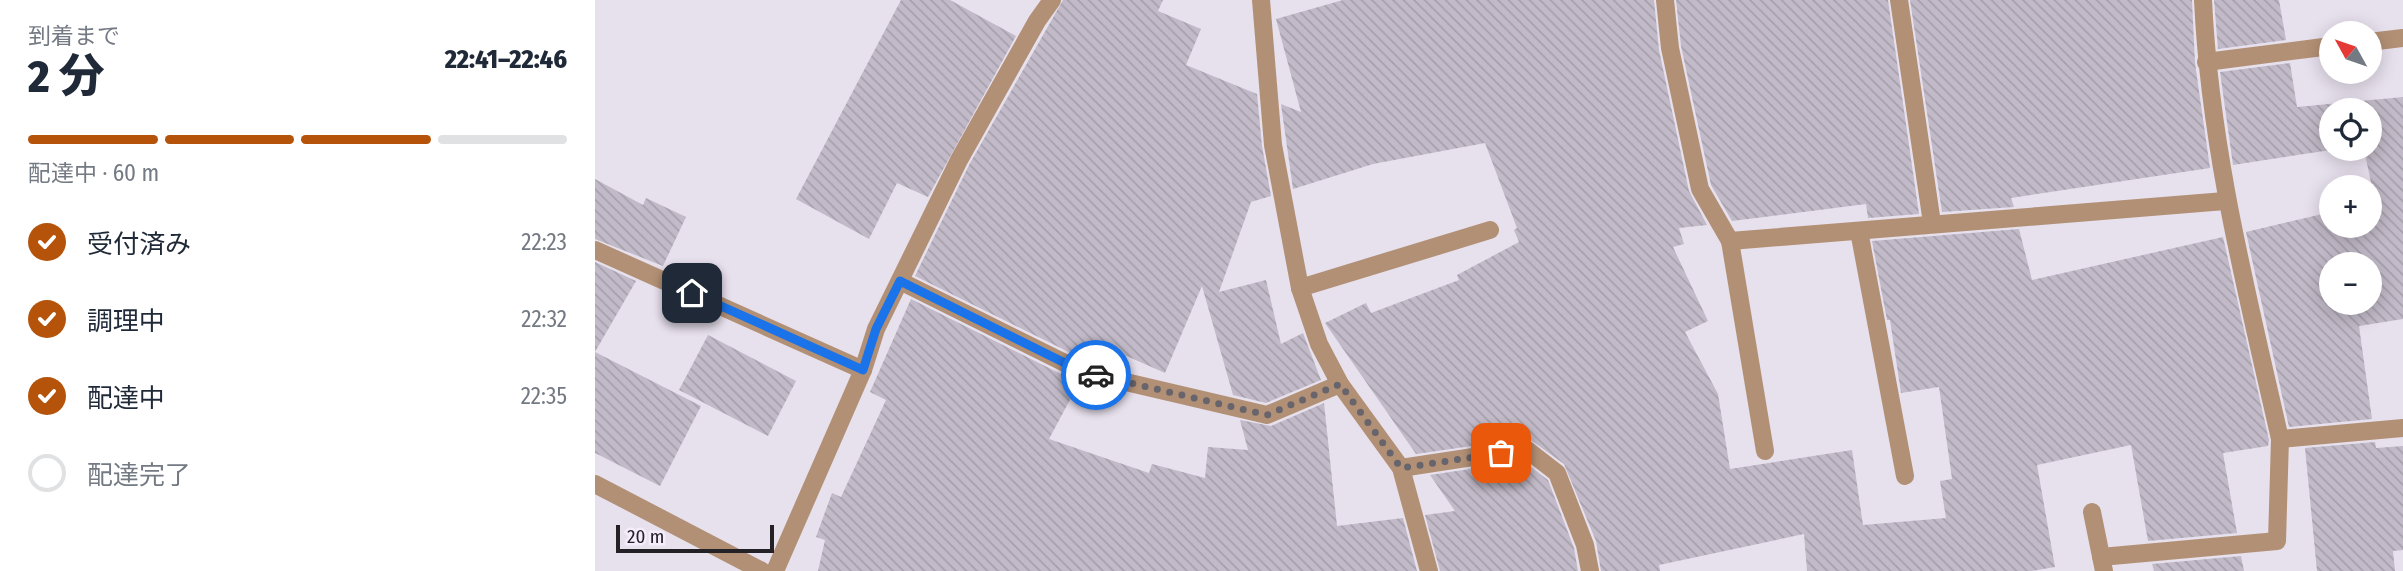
<!DOCTYPE html>
<html lang="ja">
<meta charset="utf-8">
<style>
:root{--surface:#fff;--page:#f2f2f3;--text:#1f2937;--muted:#747a83;--line:#e0e1e3;--accent:#b45309}
body{margin:0;font-family:"Fira Sans Condensed","Noto Sans JP",sans-serif;background:var(--page);color:var(--text);height:100vh;display:flex;flex-direction:column;font-size:26px;white-space:nowrap}
*{box-sizing:border-box;margin:0}
p{font-size:23px;color:var(--muted)}
.icon{flex:none;width:38px;height:38px;fill:none;stroke:currentColor;stroke-width:2;stroke-linecap:round;stroke-linejoin:round}
.map{position:relative;flex:1;overflow:hidden}
.side{display:flex;flex-direction:column;background:var(--surface);width:595px}
.side>*{flex:none}
.needle{width:46px;rotate:310deg}
.tools{position:absolute;left:1724px;top:21px;display:grid;gap:14px}
.tools a{display:grid;place-items:center;width:63px;height:63px;border-radius:50%;background:var(--surface);box-shadow:0 4px 18px #0003;font-size:35px}
.scale{position:absolute;left:21px;bottom:18px;width:158px;box-sizing:border-box;padding-left:7px;border:4px solid #232126;border-top:0;font-size:19px;line-height:24px;white-space:nowrap;color:#232126;-webkit-text-stroke:5px #f5edfb;paint-order:stroke}
.pin{position:absolute;display:grid;place-items:center;width:60px;height:60px;color:#fff;margin:-30px;border-radius:14px;box-shadow:0 4px 10px #0006}
.courier{position:absolute;display:grid;place-items:center;width:70px;height:70px;margin:-35px;border:5px solid #1a73e8;border-radius:50%;background:#fff;color:#222;box-shadow:0 2px 9px #0007}
.headline em{font-style:normal;font-weight:800}
.headline div{display:flex;flex-direction:column-reverse}
.headline{display:flex;align-items:center;justify-content:space-between;height:119px;padding:0 28px}
h1{font-size:46px;font-weight:800;line-height:52px}
.bar{display:grid;grid-template-columns:repeat(4,1fr);gap:10px 7px;align-content:center;height:84px;padding:0 28px}
.bar i{height:9px;border-radius:5px;background:var(--line)}
.bar .on{background:var(--accent)}
.bar p{grid-column:span 4}
ol{padding:0 28px;list-style:none}
li{display:flex;align-items:center;gap:21px;height:77px}
li p{margin-inline-start:auto}
li .icon{padding:7px;border-radius:50%;background:var(--accent);color:#fff;stroke-width:4}
li:last-child{color:var(--muted)}
li i{width:38px;height:38px;border:4px solid var(--line);border-radius:50%}
main{display:flex;flex:1;min-height:0}
.map>svg:first-child{display:block}
</style>
<main>
<section class="side">
<div class="headline"><div><h1>2 分</h1><p>到着まで</p></div><em>22:41–22:46</em></div>
<div class="bar"><i class="on"></i><i class="on"></i><i class="on"></i><i></i><p>配達中 · 60 m</p></div>
<ol>
<li><svg class="icon" aria-label="check" viewBox="0 0 24 24"><path d="M5 12l5 5 9-10"/></svg>受付済み<p>22:23</p></li>
<li><svg class="icon" aria-label="check" viewBox="0 0 24 24"><path d="M5 12l5 5 9-10"/></svg>調理中<p>22:32</p></li>
<li><svg class="icon" aria-label="check" viewBox="0 0 24 24"><path d="M5 12l5 5 9-10"/></svg>配達中<p>22:35</p></li>
<li><i></i>配達完了</li>
</ol>
</section>
<div class="map">
<svg width="1808" height="571" viewBox="0 0 1808 571">
<defs>
<pattern id="building-back-hatch" width="6" height="6" patternUnits="userSpaceOnUse" patternTransform="scale(1.75)"><rect width="6" height="6" fill="#c2bac8"/><path d="M-1 5l2 2M0 0l6 6M5-1l2 2" fill="none" stroke="#a6a0ac"/></pattern>
</defs>
<rect width="100%" height="100%" fill="#e7e0ed"/>
<g fill="url(#building-back-hatch)" fill-rule="evenodd">
<path d="M306,0H355L421,36L333,197L302,183L274,239L201,199Z"/>
<path d="M468,0H568L563,11L606,29L591,65L662,94L667,146L676,196L656,202L624,292L671,280L686,344L708,333L726,380L671,403L638,395L607,286L570,373L527,354L520,368L496,360L492,361L320,276L374,165Z"/>
<path d="M748,0H1059L1064,50L1094,191L1112,225L1084,228L1089,244L1078,247L1113,321L1090,332L1123,394L1135,469L1257,450L1268,525L1351,518L1345,481L1357,479L1344,387L1306,393L1295,320H1292L1277,241L1424,229L1437,280L1628,237L1674,440L1673,446L1628,453L1642,533L1553,541L1536,445L1442,465L1460,567L1437,571H1212L1209,534L1064,565L1065,571H1006L1001,541L969,464L933,438L821,454L730,323L771,303L776,313L864,280L862,275L924,242L919,230L922,228L890,143L778,164L698,189L686,104L706,112L681,19Z"/>
<path d="M1081,0H1293L1324,214L1273,218L1271,204L1137,221L1116,185L1086,46Z"/>
<path d="M1315,0H1597L1600,63L1615,168L1416,198L1419,207L1347,212Z"/>
<path d="M1619,0H1684L1691,40L1623,49Z"/>
<path d="M1695,63L1702,107L1808,97V319L1764,326L1777,419L1694,427L1651,232L1736,212V226H1774V203L1780,202L1769,149H1774V110H1736V149H1742L1638,165L1625,72ZM1736,264H1774V303H1736Z"/>
<path d="M0,179L48,205L51,198L91,217L68,266L0,239Z"/>
<path d="M0,262L41,281L0,352Z"/>
<path d="M316,299L484,383L454,439L554,473L557,464L610,478L613,447L653,450L645,420L676,426L729,403L742,526L808,518L822,571H223L230,540L221,537L237,493L246,497L291,400L275,392Z"/>
<path d="M113,335L201,381L173,436L84,390Z"/>
<path d="M0,352L106,406L65,486L0,453Z"/>
<path d="M1780,442L1781,448L1808,446V550L1798,551L1800,571H1722L1710,448Z"/>
<path d="M928,461L953,480L979,548L983,571H845L830,515L860,511L835,475Z"/>
<path d="M1646,556L1649,571H1559L1557,564Z"/>
</g>
<g fill="none" stroke-linecap="round" stroke-linejoin="round">
<g stroke="#b29075" stroke-width="18">
<path d="M666,0L678,145L705,288L724,344L745,384L806,468L834,571"/>
<path d="M1070,0L1075,48L1105,189L1135,241L1630,201"/>
<path d="M1304,0L1337,223"/>
<path d="M1608,0C1615,150 1652,293 1685,439L1808,428"/>
<path d="M1774,42L1808,38"/>
<path d="M1611,62L1736,46"/>
<path d="M1264,231L1310,476"/>
<path d="M1135,241L1170,451"/>
<path d="M0,250L268,370"/>
<path d="M305,281L488,372L672,415L745,384"/>
<path d="M705,288L895,230"/>
<path d="M806,468L931,449L962,473L990,545L995,571"/>
<path d="M0,484L167,571"/>
<path d="M1497,512L1509,571"/>
<path d="M1506,557L1682,541L1685,439"/>
<path d="M180,571L268,370L281,329L364,160L442,21L457,0"/>
</g>
</g>
<g fill="none" stroke-linecap="round" stroke-linejoin="round">
<path stroke="#68646c" stroke-width="7" stroke-dasharray="0 12.6" d="M501,375L672,415L745,384L806,468L906,453"/>
<path stroke="#1a73e8" stroke-width="9" d="M97,293L268,370L281,329L305,281L488,372L501,375"/>
</g>
</svg>
<div class="tools">
<a><svg class="needle" viewBox="-14 -14 28 28"><path d="M0-13l5 13h-10z" fill="#e53935"/><path d="M0 13l5-13h-10z" fill="#747a83"/></svg></a>
<a><svg class="icon" aria-label="locate" viewBox="0 0 24 24"><circle cx="12" cy="12" r="6"/><path d="M12 2v4M12 18v4M2 12h4M18 12h4"/></svg></a>
<a>+</a>
<a>−</a>
</div>
<div class="scale">20 m</div>
<div class="pin" style="left:906px;top:453px;background:#ea580c"><svg class="icon" aria-label="bag" viewBox="0 0 24 24"><path d="M5 8h14l-1 12H6zM9 8a3 3 0 0 1 6 0"/></svg></div>
<div class="pin" style="left:97px;top:293px;background:#1f2937"><svg class="icon" aria-label="home" viewBox="0 0 24 24"><path d="M3 11l9-7 9 7M6 9v11h12V9"/></svg></div>
<div class="courier" style="left:501px;top:375px"><svg class="icon" aria-label="car" viewBox="0 0 24 24"><path d="M5 17H2v-5l4-1 3-4h7l3 4 3 1v5h-3M9 17h6M6 11h13"/><circle cx="7" cy="17" r="2"/><circle cx="17" cy="17" r="2"/></svg></div>
</div>
</main>
